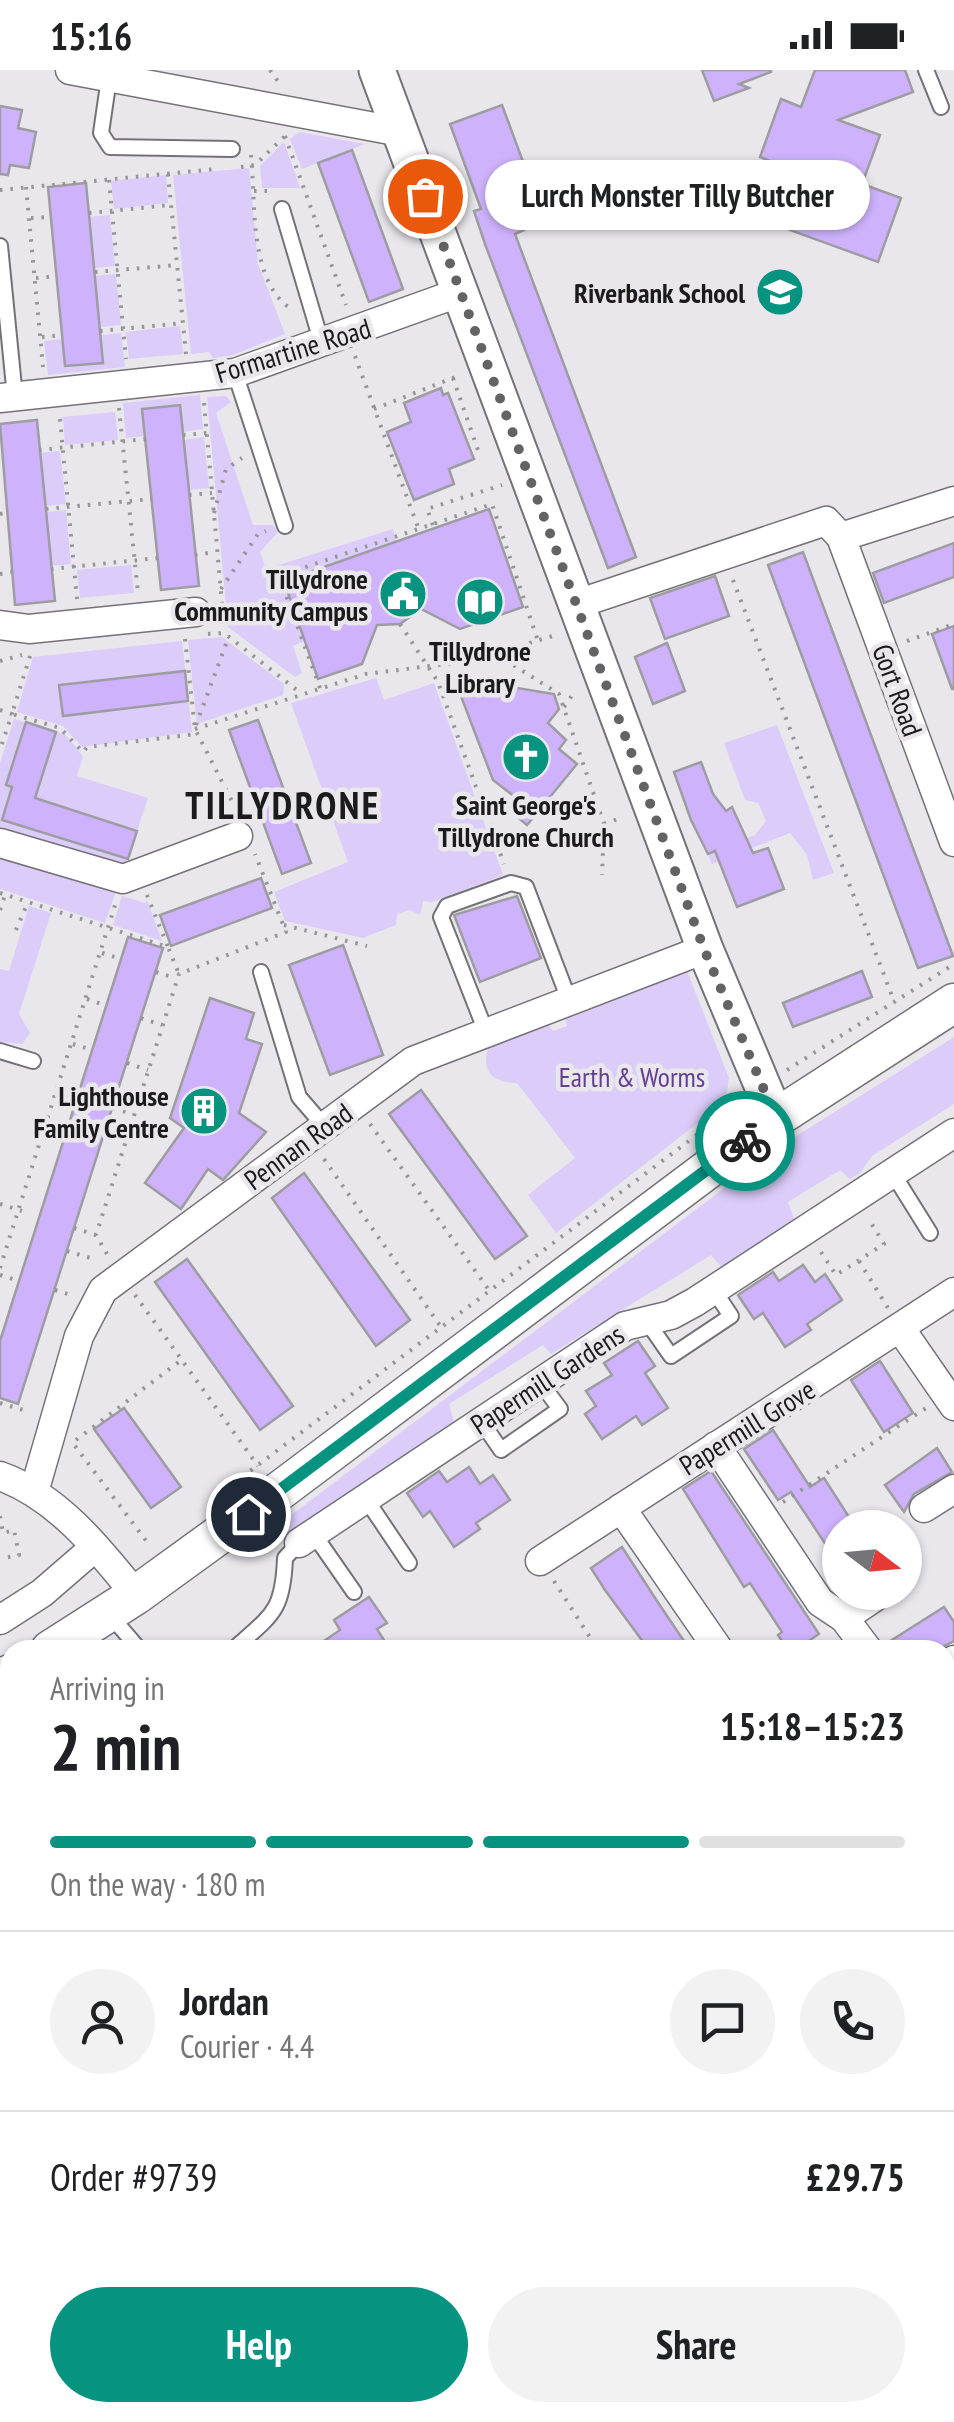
<!DOCTYPE html>
<meta charset="utf-8">
<style>
:root{--surface:#fff;--page:#f2f2f2;--text:#202124;--muted:#757577;--line:#e0e0e0;--accent:#069480}
body{margin:0;font-family:"PT Sans Narrow",sans-serif;background:var(--page);color:var(--text);height:100vh;display:flex;flex-direction:column;font-size:38px;white-space:nowrap}
*{box-sizing:border-box;margin:0}
p{font-size:32px;color:var(--muted)}
.icon{flex:none;width:55px;height:55px;fill:none;stroke:currentColor;stroke-width:2;stroke-linecap:round;stroke-linejoin:round}
.map{position:relative;flex:1;overflow:hidden}
.drawer{position:absolute;left:0px;top:1570px;width:955px;height:782px;display:flex;flex-direction:column;background:var(--surface);border-radius:30px 30px 0 0;box-shadow:0 2px 8px #0004}
.drawer>*{flex:none}
.needle{width:65px;rotate:106deg}
.buttons{position:absolute;left:822px;top:1440px;display:grid;gap:20px}
.buttons a{display:grid;place-items:center;width:100px;height:100px;border-radius:50%;background:var(--surface);box-shadow:0 2px 8px #0004;font-size:50px}
.pin{position:absolute;display:grid;place-items:center;width:85px;height:85px;color:#fff;margin:-42px;border:5px solid #fff;border-radius:50%;box-shadow:0 2px 10px #0007}
.courier{position:absolute;display:grid;place-items:center;width:100px;height:100px;margin:-50px;border:8px solid #069480;border-radius:50%;background:#fff;color:#222;box-shadow:0 2px 12px #0007}
.bubble{position:absolute;height:70px;border-radius:35px;background:var(--surface);box-shadow:0 2px 8px #0004;font-size:32px;font-weight:800;line-height:70px;text-align:center}
.head em{font-style:normal;font-weight:800}
.head div{display:flex;flex-direction:column-reverse}
.head{display:flex;align-items:center;justify-content:space-between;height:170px;padding:0 50px}
h1{font-size:65px;font-weight:800;line-height:75px}
.bar{display:grid;grid-template-columns:repeat(4,1fr);gap:15px 10px;align-content:center;height:120px;padding:0 50px}
.bar i{height:12px;border-radius:8px;background:var(--line)}
.bar .current{background:var(--accent)}
.bar p{grid-column:span 4}
.line{display:flex;align-items:center;gap:25px;padding:0 50px;border-top:2px solid var(--line)}
.line div{flex:1}
.round{display:grid;place-items:center;flex:none;width:105px;height:105px;border-radius:52px;background:var(--page)}
.button{display:flex;gap:20px;margin-top:auto;padding:20px 50px}
.button a{flex:1;height:115px;border-radius:60px;background:var(--accent);color:#fff;font-size:40px;font-weight:800;line-height:115px;text-align:center}
.button a+a{background:var(--page);color:var(--text)}
.status{display:flex;justify-content:space-between;align-items:center;height:70px;padding:0 50px;background:var(--surface);direction:ltr}
.status svg{height:28px;fill:currentColor}
.map>svg:first-child{display:block}
</style>
<div class="status"><b>15:16</b><svg viewBox="0 0 49 12"><path d="M0 12V9h3v3zM5 12V6h3v6zM10 12V3h3v9zM15 12V0h3v12zM26 1h20v11H26zM47 4h2v5h-2z"/></svg></div>
<div class="map">
<svg width="954" height="2352" viewBox="0 0 954 2352">
<rect width="100%" height="100%" fill="#e9e7ec"/>
<g fill="#dcccfa">
<path d="M300,62L365,74L302,99L290,69Z"/>
<path d="M284,72L300,118H262L260,96Z"/>
<path d="M249,98L258,194L285,264L233,285L213,288L209,282L191,284L173,105Z"/>
<path d="M166,105L168,133L114,139L111,111Z"/>
<path d="M110,145L115,196L94,198L89,147Z"/>
<path d="M116,204L121,255L100,257L95,206Z"/>
<path d="M180,256L183,284L129,289L126,262Z"/>
<path d="M121,263L125,297L48,305L44,271L63,269L66,296L103,293L101,265Z"/>
<path d="M200,325L203,359L183,362L180,335L143,339L145,366L126,368L123,333Z"/>
<path d="M226,326L231,332L216,343L253,455H273L278,462L260,482L266,499L393,459L396,472L305,571L293,576L302,603L295,607L228,557L207,327Z"/>
<path d="M115,342L118,370L65,375L63,347Z"/>
<path d="M204,367L209,418L189,420L184,370Z"/>
<path d="M60,381L66,434L45,436L40,383Z"/>
<path d="M66,440L71,494L51,496L46,442Z"/>
<path d="M131,495L134,523L80,528L77,500Z"/>
<path d="M222,567L284,614L283,625L197,654L188,570Z"/>
<path d="M182,571L192,662L82,677L63,656L17,642L33,587Z"/>
<path d="M376,608L384,630L434,613L503,805L432,832L423,831L420,845L410,840L397,844L396,855L363,868L285,851L274,822L348,792L291,633Z"/>
<path d="M14,649L65,664L83,686L77,706L148,728L127,791L113,796L0,760V693Z"/>
<path d="M777,655L834,803L813,810L807,785L790,763L712,794L708,784L755,765L766,751L758,733L745,730L724,673Z"/>
<path d="M0,781L117,818L105,853L0,819Z"/>
<path d="M122,826L145,833L147,830L162,871L113,855Z"/>
<path d="M29,836L51,843L19,944L30,963L22,974L0,972V899L9,901Z"/>
<path d="M687,901L729,1008L725,1032L556,1163L528,1125L575,1088L517,1013C489,1012 480,999 490,972L546,951L553,961L567,956L565,946Z"/>
<path d="M954,967V1034L872,1086L860,1103L850,1109L840,1100L788,1132L794,1149L724,1200L711,1185L551,1284L543,1275L449,1334L454,1352L277,1472L270,1461L779,1077Z"/>
<path d="M945,1876H954V2175L945,2174Z"/>
<path d="M945,2206L954,2207V2352H492L561,2342H945Z"/>
<path d="M15,2343L406,2342L407,2352H14Z"/>
</g>
<g fill="#a48ad0">
<path d="M954,1747V1876H945V1748Z"/>
<path d="M10,1900V2342L15,2343L14,2352H0V1907Z"/>
</g>
<g fill="#ceb3fc" stroke="#9d9ca1" stroke-width="2.5">
<path d="M702,0H771V2L739,14L749,18L714,31Z"/>
<path d="M815,0H905L913,22L838,50L880,65L862,114L901,128L878,192L760,149L780,95L760,87L781,29L801,37Z"/>
<path d="M502,35L529,108L508,115L524,160L515,164L636,487L608,498L485,174L474,141L481,139L450,54Z"/>
<path d="M0,36L22,40L18,58L36,62L29,98L10,95L8,105L0,104Z"/>
<path d="M352,80L403,219L369,232L318,93Z"/>
<path d="M86,113L103,293L65,296L48,117Z"/>
<path d="M441,318L443,325L448,323L474,389L449,399L454,414L414,430L387,362L411,352L404,333Z"/>
<path d="M180,335L199,516L161,520L142,339Z"/>
<path d="M37,350L55,531L15,535L0,354Z"/>
<path d="M489,439L523,537L460,559L421,539L400,554L377,555L362,594L318,609L284,511Z"/>
<path d="M954,473V507L884,533L873,503Z"/>
<path d="M803,482L953,886L918,898L768,495Z"/>
<path d="M715,506L729,546L665,569L650,528Z"/>
<path d="M954,556V619H952L932,564Z"/>
<path d="M667,573L685,621L653,634L635,587Z"/>
<path d="M185,601L188,631L63,646L59,615Z"/>
<path d="M469,610L554,624L559,639L548,653L566,670L559,679L577,694L527,755L506,738L515,727L493,710L459,621Z"/>
<path d="M258,650L311,793L282,804L229,660Z"/>
<path d="M26,652L56,662L35,728L137,761L128,789L2,750L12,717L6,715Z"/>
<path d="M701,692L713,724L726,741L732,737L753,783L768,778L784,819L737,837L715,781L708,784L691,750L674,702Z"/>
<path d="M261,808L272,838L171,876L160,845Z"/>
<path d="M517,826L541,888L480,912L454,845Z"/>
<path d="M128,867L163,878L18,1334L0,1328V1271Z"/>
<path d="M343,875L383,985L330,1005L289,895Z"/>
<path d="M862,901L872,927L793,957L783,933Z"/>
<path d="M210,928L254,943L246,969L262,974L239,1043L266,1062L223,1110L208,1099L181,1139L145,1113L184,1058L170,1048Z"/>
<path d="M421,1020L527,1166L495,1189L389,1044Z"/>
<path d="M304,1103L410,1250L376,1276L272,1128Z"/>
<path d="M187,1189L293,1336L260,1360L155,1212Z"/>
<path d="M803,1195L815,1212L825,1204L842,1230L807,1254L811,1260L785,1277L763,1243L754,1249L738,1225L773,1202L779,1211Z"/>
<path d="M638,1271L655,1296L645,1303L668,1338L642,1355L636,1346L602,1369L585,1344L596,1336L586,1321L612,1305L604,1293Z"/>
<path d="M880,1291L913,1343L884,1362L851,1310Z"/>
<path d="M124,1338L181,1417L151,1438L94,1359Z"/>
<path d="M773,1360L810,1417L824,1408L856,1458H840V1496L791,1422L778,1430L744,1379Z"/>
<path d="M937,1378L952,1402L914,1424L904,1442L885,1415Z"/>
<path d="M469,1397L480,1414L493,1405L510,1430L476,1453L480,1459L454,1477L430,1441L423,1447L407,1423L439,1401L447,1412Z"/>
<path d="M711,1401L819,1564L795,1580H788L778,1565L782,1562L750,1513L744,1517L683,1419Z"/>
<path d="M622,1477L657,1531L690,1580H649L605,1520L591,1498Z"/>
<path d="M369,1527L387,1553L377,1559L390,1580H311L340,1560L334,1550Z"/>
<path d="M944,1537L954,1552V1571L937,1580H885L884,1575Z"/>
</g>
<g fill="none" stroke-linecap="round" stroke-linejoin="round">
<g stroke="#747277" stroke-width="18">
<g id="service">
<path d="M926,0L941,37"/>
<path d="M109,8L101,63L110,77L232,79"/>
<path d="M282,139L322,274"/>
<path d="M0,176L15,327"/>
<path d="M235,303L285,456"/>
<path d="M261,902L299,1027L325,1057"/>
<path d="M486,962L441,847L447,836L511,813L526,817L569,930"/>
<path d="M0,981L33,991"/>
<path d="M892,1102L930,1163"/>
<path d="M646,1250L671,1286L731,1246L713,1219"/>
<path d="M481,1351L501,1380L560,1339L540,1312"/>
<path d="M366,1429L409,1493"/>
<path d="M313,1463L354,1522"/>
<path d="M109,1544L140,1580"/>
<path d="M235,1578C273,1544 283,1541 285,1488L299,1473"/>
</g>
</g>
<g stroke="#747277" stroke-width="31">
<g id="minor">
<path d="M70,0L401,62"/>
<path d="M0,328L235,303L461,222"/>
<path d="M841,467L954,431"/>
<path d="M577,534L826,451L841,467L954,772"/>
<path d="M0,555L29,559L196,542"/>
<path d="M0,773L123,809L238,766"/>
<path d="M900,1258L954,1336"/>
<path d="M716,1376L820,1532L844,1548L868,1580"/>
<path d="M0,1406C58,1427 99,1479 136,1525"/>
<path d="M34,1422L79,1266L103,1220L413,991L705,879"/>
<path d="M621,1438L719,1580"/>
<path d="M924,1438L954,1419"/>
<path d="M299,1473L625,1256L671,1245L695,1232L954,1063"/>
<path d="M540,1491L954,1222"/>
<path d="M844,1548L882,1522"/>
<path d="M0,1550L42,1523L94,1478"/>
<path d="M945,1596L954,1590"/>
<path d="M945,2188H954"/>
</g>
</g>
<g stroke="#747277" stroke-width="39">
<path id="tertiary" d="M377,0L705,879L776,1048"/>
</g>
<g stroke="#747277" stroke-width="41">
<g id="secondary">
<path d="M50,1580L136,1525L274,1425L776,1048L954,933"/>
<path d="M0,1609L10,1604"/>
</g>
</g>
<g stroke="#969598" stroke-width="4" stroke-dasharray="2.5 8" stroke-linecap="butt">
<path d="M270,0L279,13"/>
<path d="M285,66L346,235"/>
<path d="M251,85C256,131 248,210 291,239"/>
<path d="M241,97L255,95L285,66"/>
<path d="M168,104L186,284"/>
<path d="M109,110L126,289"/>
<path d="M26,117L43,297"/>
<path d="M0,120L217,99"/>
<path d="M254,121H275"/>
<path d="M89,143L171,135"/>
<path d="M31,148L51,147"/>
<path d="M95,202L177,195"/>
<path d="M36,208L57,206"/>
<path d="M100,261L183,253"/>
<path d="M42,267L62,265"/>
<path d="M355,286L419,460"/>
<path d="M453,308L480,386"/>
<path d="M204,333L222,533"/>
<path d="M119,338L138,523"/>
<path d="M374,339L458,306"/>
<path d="M60,349L77,529"/>
<path d="M183,365L207,363"/>
<path d="M39,380L146,369"/>
<path d="M189,425L212,423"/>
<path d="M46,439L152,429"/>
<path d="M214,443L226,399L242,388"/>
<path d="M0,444L6,443"/>
<path d="M433,455L427,439L502,415"/>
<path d="M195,485L215,482"/>
<path d="M51,499L158,488"/>
<path d="M0,504L12,502"/>
<path d="M733,510L894,931"/>
<path d="M221,519L258,464L266,461"/>
<path d="M223,542L224,563"/>
<path d="M400,554L438,612L504,794"/>
<path d="M208,564L224,563L302,624"/>
<path d="M185,569L195,659L238,743"/>
<path d="M907,571L954,554"/>
<path d="M496,584L559,624L604,754L602,805"/>
<path d="M30,586L12,644L60,658L83,682L87,677L197,664"/>
<path d="M0,591L22,585"/>
<path d="M320,618L279,506L492,434L538,571"/>
<path d="M564,637L575,621"/>
<path d="M0,640L12,644L0,680"/>
<path d="M196,655L229,566"/>
<path d="M195,659L366,604L470,591L556,565"/>
<path d="M604,754L623,747"/>
<path d="M0,823L168,877L179,904"/>
<path d="M147,825L168,877"/>
<path d="M0,840L5,825"/>
<path d="M284,855L367,876"/>
<path d="M16,860L28,832"/>
<path d="M102,883L121,889"/>
<path d="M156,902L175,908"/>
<path d="M87,929L107,936"/>
<path d="M141,948L162,955"/>
<path d="M73,974L92,980"/>
<path d="M127,993L148,1000"/>
<path d="M787,1000L954,894"/>
<path d="M58,1021L78,1026"/>
<path d="M113,1038L132,1044"/>
<path d="M370,1054L489,1220"/>
<path d="M324,1089L441,1257"/>
<path d="M0,1134L22,1141"/>
<path d="M74,1158L96,1165"/>
<path d="M67,1181L94,1189"/>
<path d="M821,1182L836,1205L884,1174L868,1148"/>
<path d="M107,1184L96,1165L179,904L286,862L255,784"/>
<path d="M859,1191L888,1238"/>
<path d="M0,1198L116,832"/>
<path d="M0,1205L19,1211"/>
<path d="M55,1220L74,1226"/>
<path d="M135,1225L258,1396"/>
<path d="M0,1333L30,1342"/>
<path d="M76,1370L180,1291"/>
<path d="M75,1376L150,1476"/>
<path d="M242,1407L738,1034"/>
<path d="M783,1432L926,1338"/>
<path d="M0,1446L3,1463L14,1460L19,1485L0,1489"/>
<path d="M554,1511L598,1580"/>
<path d="M945,1705L954,1708"/>
<path d="M0,1844L10,1834"/>
<path d="M945,1897L954,1898"/>
<path d="M945,1947L954,1948"/>
<path d="M945,2103H954"/>
</g>
<use href="#service" stroke="#fff" stroke-width="14"/>
<use href="#minor" stroke="#fff" stroke-width="28"/>
<use href="#tertiary" stroke="#fff" stroke-width="35"/>
<use href="#secondary" stroke="#fff" stroke-width="38"/>
</g>
<g fill="none" stroke-linecap="round" stroke-linejoin="round">
<path stroke="#636265" stroke-width="10" stroke-dasharray="0 18" d="M425,126L704,879L776,1048L745,1071"/>
<path stroke="#069480" stroke-width="12" d="M248,1444L745,1071"/>
</g>
<defs>
<g id="school-disc" transform="scale(2.5)"><circle r="9.5" fill="#069480" stroke="#e9e7ec"/><path d="M0-5L7-2L0 1L-7-2ZM-4 1L0 2.5L4 1V4Q0 6-4 4Z" fill="#fff"/></g>
<g id="civic-disc" transform="scale(2.5)"><circle r="9.5" fill="#069480" stroke="#e9e7ec"/><path d="M-.6-6.5H3V-4.5H.6V-3L4-1V1h2V6H-6V1h2V-1L-.6-3ZM-1.2 2.5V6h2.4V2.5Z" fill="#fff"/></g>
<g id="library-disc" transform="scale(2.5)"><circle r="9.5" fill="#069480" stroke="#e9e7ec"/><path d="M-6-4Q-3-5.5-.7-3.5V5Q-3 3-6 4ZM6-4Q3-5.5 .7-3.5V5Q3 3 6 4Z" fill="#fff"/></g>
<g id="church-disc" transform="scale(2.5)"><circle r="9.5" fill="#069480" stroke="#e9e7ec"/><path d="M-1.2-6h2.4v3.5h3.3v2.4h-3.3V6h-2.4V-.1h-3.3v-2.4h3.3Z" fill="#fff"/></g>
<g id="building-disc" transform="scale(2.5)"><circle r="9.5" fill="#069480" stroke="#e9e7ec"/><path d="M-4-6H4V6H1V3H-1V6H-4ZM-2.5-4.3h1.7v1.8h-1.7ZM.8-4.3h1.7v1.8H.8ZM-2.5-1h1.7V.8h-1.7ZM.8-1h1.7V.8H.8Z" fill="#fff"/></g>
</defs>
<g fill-rule="evenodd">
<use href="#school-disc" x="780" y="222"/>
<use href="#civic-disc" x="403" y="524"/>
<use href="#library-disc" x="480" y="532"/>
<use href="#church-disc" x="526" y="687"/>
<use href="#building-disc" x="204" y="1041"/>
</g>
<g text-anchor="middle" dominant-baseline="central" stroke-width="9" stroke-linejoin="round" paint-order="stroke">
<g font-size="28" font-weight="bold" fill="#1b1b1c" stroke="#e9e7ec" text-anchor="end">
<text x="745" y="222">Riverbank School</text>
<text x="368" y="508">Tillydrone<tspan x="368" dy="32">Community Campus</tspan></text>
<text x="480" y="580" text-anchor="middle">Tillydrone<tspan x="480" dy="32">Library</tspan></text>
<text x="526" y="734" text-anchor="middle">Saint George's<tspan x="526" dy="32">Tillydrone Church</tspan></text>
<text x="169" y="1025">Lighthouse<tspan x="169" dy="32">Family Centre</tspan></text>
</g>
<g font-size="28" fill="#1b1b1c" stroke="#e9e7ec">
<text transform="translate(293 280) rotate(-17)">Formartine Road</text>
<text transform="translate(898 620) rotate(70)">Gort Road</text>
<text transform="translate(298 1076) rotate(-36)">Pennan Road</text>
<text transform="translate(547 1309) rotate(-33)">Papermill Gardens</text>
<text transform="translate(747 1357) rotate(-32)">Papermill Grove</text>
</g>
<g font-size="28" fill="#633f93" stroke="#e9e7ec">
<text x="632" y="1006">Earth &amp; Worms</text>
</g>
<g font-size="38" font-weight="bold" letter-spacing="2.5" fill="#1b1b1c" stroke="#e9e7ec">
<text x="283" y="734">TILLYDRONE</text>
</g>
</g>
</svg>
<div class="buttons">
<a><svg class="needle" viewBox="-14 -14 28 28"><path d="M0-13l5 13h-10z" fill="#e53935"/><path d="M0 13l5-13h-10z" fill="#757577"/></svg></a>
</div>
<div class="pin" style="left:425px;top:126px;background:#ea580c"><svg class="icon" aria-label="bag" viewBox="0 0 24 24"><path d="M5 8h14l-1 12H6zM9 8a3 3 0 0 1 6 0"/></svg></div>
<div class="pin" style="left:248px;top:1444px;background:#1f2937"><svg class="icon" aria-label="home" viewBox="0 0 24 24"><path d="M3 11l9-7 9 7M6 9v11h12V9"/></svg></div>
<div class="courier" style="left:745px;top:1071px"><svg class="icon" aria-label="bike" viewBox="0 0 24 24"><circle cx="6" cy="16" r="4"/><circle cx="18" cy="16" r="4"/><path d="M6 16l4-8h5l3 8M10 8l3 8H6M13 5h3"/></svg></div>
<div class="bubble" style="left:485px;top:90px;width:385px">Lurch Monster Tilly Butcher</div>
<section class="drawer">
<div class="head"><div><h1>2 min</h1><p>Arriving in</p></div><em>15:18–15:23</em></div>
<div class="bar"><i class="current"></i><i class="current"></i><i class="current"></i><i></i><p>On the way · 180 m</p></div>
<div class="line" style="height:180px"><a class="round"><svg class="icon" aria-label="person" viewBox="0 0 24 24"><circle cx="12" cy="8" r="4"/><path d="M4 21q1-7 8-7t8 7"/></svg></a><div><b>Jordan</b><p>Courier · 4.4</p></div><a class="round"><svg class="icon" aria-label="chat" viewBox="0 0 24 24"><path d="M4 5h16v11H9l-5 4z"/></svg></a><a class="round"><svg class="icon" aria-label="phone" viewBox="0 0 24 24"><path d="M5 4h4l2 5-3 2q2 4 5 5l2-3 5 2v4C11 20 4 13 5 4z"/></svg></a></div>
<div class="line" style="height:130px"><div>Order #9739</div><b>£29.75</b></div>
<div class="button"><a>Help</a><a>Share</a></div>
</section>
</div>
